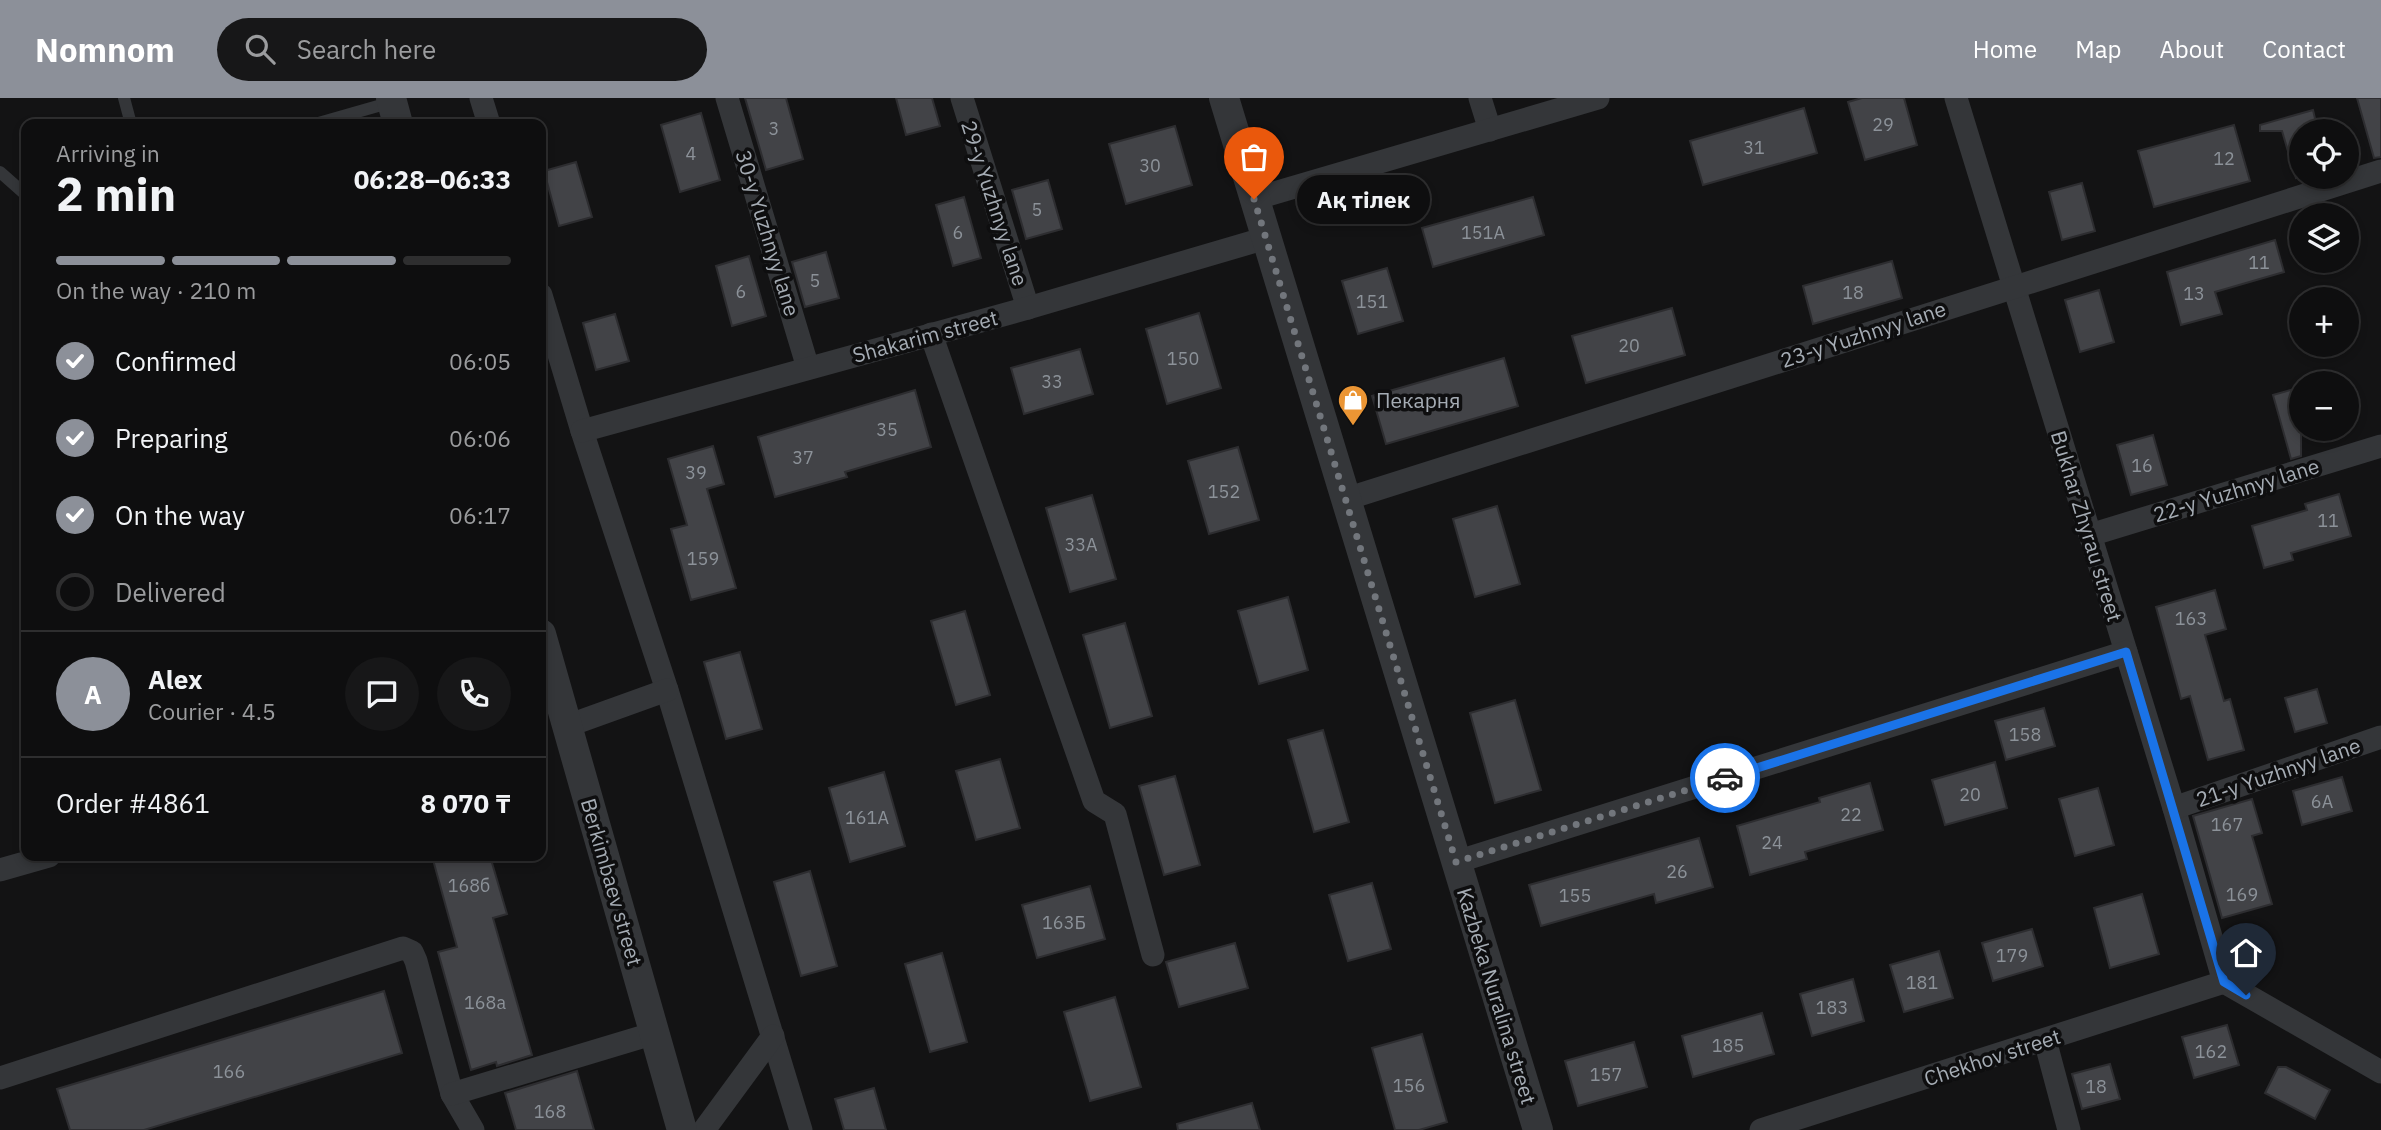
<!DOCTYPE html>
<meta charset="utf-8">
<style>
:root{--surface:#0e0e0f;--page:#171718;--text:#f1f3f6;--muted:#9b9c9e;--line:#2e2e2f;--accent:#8c9099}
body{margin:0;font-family:"IBM Plex Sans",sans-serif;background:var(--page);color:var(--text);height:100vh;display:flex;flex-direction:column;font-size:26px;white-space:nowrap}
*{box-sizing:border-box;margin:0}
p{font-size:23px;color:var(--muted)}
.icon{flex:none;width:38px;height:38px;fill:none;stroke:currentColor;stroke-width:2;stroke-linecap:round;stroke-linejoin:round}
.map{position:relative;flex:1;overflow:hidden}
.drawer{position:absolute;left:21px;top:21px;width:525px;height:742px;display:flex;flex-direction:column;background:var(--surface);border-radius:14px;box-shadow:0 4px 10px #0003,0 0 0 2px var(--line)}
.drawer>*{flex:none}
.buttons{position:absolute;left:2289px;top:21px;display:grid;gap:14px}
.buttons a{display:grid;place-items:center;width:70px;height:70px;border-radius:50%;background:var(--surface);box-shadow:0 4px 10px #0003,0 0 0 2px var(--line);font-size:35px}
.pin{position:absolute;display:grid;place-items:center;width:60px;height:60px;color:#fff;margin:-72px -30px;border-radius:50% 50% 50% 0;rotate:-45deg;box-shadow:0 0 7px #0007}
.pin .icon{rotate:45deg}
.courier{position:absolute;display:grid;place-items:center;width:70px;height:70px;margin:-35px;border:5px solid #1a73e8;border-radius:50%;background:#fff;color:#222;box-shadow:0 2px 9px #0007}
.bubble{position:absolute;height:49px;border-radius:24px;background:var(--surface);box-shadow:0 4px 10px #0003,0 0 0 2px var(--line);font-size:23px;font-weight:800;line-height:49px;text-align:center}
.head em{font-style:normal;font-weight:800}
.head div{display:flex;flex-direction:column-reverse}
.head{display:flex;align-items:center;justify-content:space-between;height:119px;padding:0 35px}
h1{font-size:46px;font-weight:800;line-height:52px}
.bar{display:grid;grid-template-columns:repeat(4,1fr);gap:10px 7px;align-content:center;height:84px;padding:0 35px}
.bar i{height:9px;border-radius:5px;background:var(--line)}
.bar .selected{background:var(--accent)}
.bar p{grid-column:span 4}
.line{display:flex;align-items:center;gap:18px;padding:0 35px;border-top:2px solid var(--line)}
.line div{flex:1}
.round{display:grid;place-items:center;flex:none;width:74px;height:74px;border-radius:37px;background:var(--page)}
ol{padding:0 35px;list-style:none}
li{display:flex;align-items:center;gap:21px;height:77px}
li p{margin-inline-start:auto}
li .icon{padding:7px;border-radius:50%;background:var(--accent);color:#fff;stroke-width:4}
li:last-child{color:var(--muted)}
li i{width:38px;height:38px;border:4px solid var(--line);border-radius:50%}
header{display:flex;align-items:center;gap:42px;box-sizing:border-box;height:98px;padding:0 35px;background:var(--accent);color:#fff}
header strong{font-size:33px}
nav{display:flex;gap:38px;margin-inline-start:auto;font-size:24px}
.search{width:490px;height:63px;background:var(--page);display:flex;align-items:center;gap:18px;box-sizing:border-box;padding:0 24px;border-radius:38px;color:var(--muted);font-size:26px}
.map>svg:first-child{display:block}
</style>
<header>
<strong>Nomnom</strong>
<div class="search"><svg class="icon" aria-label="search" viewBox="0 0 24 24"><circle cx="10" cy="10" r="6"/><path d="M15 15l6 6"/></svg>Search here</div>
<nav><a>Home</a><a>Map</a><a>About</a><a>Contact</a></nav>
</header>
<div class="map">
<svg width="2381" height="1032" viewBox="0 0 2381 1032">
<rect width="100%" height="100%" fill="#131314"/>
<g fill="#424347" stroke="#2d2d30" stroke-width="2">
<path d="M745,0H786L803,61L766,72Z"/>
<path d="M896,0H932L940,28L906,37Z"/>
<path d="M1862,0H1904L1917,47L1865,62L1848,4Z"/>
<path d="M2357,0H2381V59L2374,60Z"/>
<path d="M1804,10L1817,55L1703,87L1690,43Z"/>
<path d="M2313,12L2318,33H2301V79L2296,80L2282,33H2260V27Z"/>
<path d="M701,15L720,82L680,94L661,27Z"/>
<path d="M2234,27L2250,83L2154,109L2138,53Z"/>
<path d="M1175,28L1192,87L1126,106L1109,46Z"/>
<path d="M576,64L592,119L559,128L544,73Z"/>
<path d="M1048,82L1062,131L1026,141L1012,92Z"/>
<path d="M2082,85L2095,133L2062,142L2049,94Z"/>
<path d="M964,99L981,160L953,168L936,107Z"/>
<path d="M1533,99L1544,137L1433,169L1422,130Z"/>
<path d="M2275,142L2284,174L2215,194L2222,216L2181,227L2167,174Z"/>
<path d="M826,154L839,200L805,209L792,164Z"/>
<path d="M749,158L766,218L732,228L716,168Z"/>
<path d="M1892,163L1902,200L1813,226L1803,188Z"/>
<path d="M1387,170L1403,223L1358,236L1342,183Z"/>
<path d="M2099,192L2114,244L2080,254L2065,202Z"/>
<path d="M1672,210L1685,257L1586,285L1572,238Z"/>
<path d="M1199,215L1221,290L1167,306L1146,231Z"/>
<path d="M615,216L629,263L596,272L583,225Z"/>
<path d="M1080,251L1093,296L1024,316L1011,270Z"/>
<path d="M1504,260L1518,308L1386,346L1372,298Z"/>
<path d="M2301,289V358L2291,361L2273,297Z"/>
<path d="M915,292L931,349L845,374L847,379L775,399L758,339Z"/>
<path d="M2153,337L2167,387L2131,397L2117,347Z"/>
<path d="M713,348L724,386L707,391L736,490L691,502L671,431L687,427L668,361Z"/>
<path d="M1238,349L1259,422L1209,436L1188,363Z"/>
<path d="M2339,396L2351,438L2291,455L2293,462L2264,470L2252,428L2307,412L2305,406Z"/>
<path d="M1092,397L1116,481L1070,494L1046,410Z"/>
<path d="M1497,408L1520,486L1475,499L1453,421Z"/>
<path d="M2215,492L2226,531L2205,537L2224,603L2230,601L2244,652L2208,662L2190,598L2181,601L2156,509Z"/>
<path d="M1288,499L1308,572L1259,586L1238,513Z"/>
<path d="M965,513L990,597L956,607L931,523Z"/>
<path d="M1125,525L1152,618L1110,630L1083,537Z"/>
<path d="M740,554L762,631L726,641L704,564Z"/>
<path d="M2317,591L2327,625L2295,634L2285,600Z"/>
<path d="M1515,602L1541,692L1495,705L1470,615Z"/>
<path d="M2044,610L2055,648L2006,662L1995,623Z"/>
<path d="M1323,632L1349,724L1314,734L1288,642Z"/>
<path d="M1000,661L1020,730L976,742L956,673Z"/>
<path d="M1995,664L2007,710L1945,727L1932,682Z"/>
<path d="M884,674L905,748L850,764L829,690Z"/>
<path d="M1175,678L1200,767L1164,777L1139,688Z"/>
<path d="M2342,679L2352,713L2302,727L2293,693Z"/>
<path d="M1870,685L1883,732L1805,754L1807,761L1750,777L1737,728L1820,704L1819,700Z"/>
<path d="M2098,690L2114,747L2075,758L2059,701Z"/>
<path d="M2252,701L2262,735L2252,738L2272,806L2222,820L2193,718Z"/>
<path d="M1699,740L1713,789L1656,805L1654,796L1541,828L1529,787Z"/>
<path d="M432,758H490L507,816L493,820L532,957L497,968L496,964L471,972L438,854L457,849Z"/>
<path d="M810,773L837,868L801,878L774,784Z"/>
<path d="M1372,785L1391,851L1348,863L1329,797Z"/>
<path d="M1090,788L1105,841L1037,860L1022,807Z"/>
<path d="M2142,796L2159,856L2110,870L2094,810Z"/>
<path d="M2032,831L2043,868L1993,883L1982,845Z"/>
<path d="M1235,845L1248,890L1179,909L1166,864Z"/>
<path d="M1939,853L1953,900L1904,914L1890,867Z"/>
<path d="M942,855L967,944L930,954L905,866Z"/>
<path d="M1853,881L1864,923L1812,938L1800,896Z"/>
<path d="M384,893L402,955L144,1032H70L57,991Z"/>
<path d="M1115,899L1141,989L1090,1003L1064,914Z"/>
<path d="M1762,915L1774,956L1693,979L1682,938Z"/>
<path d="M2227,927L2239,967L2194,980L2182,939Z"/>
<path d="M1422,936L1447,1024L1419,1032H1395L1372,950Z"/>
<path d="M1634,944L1647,989L1578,1008L1565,963Z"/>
<path d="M2110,966L2120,1001L2082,1011L2072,976Z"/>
<path d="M2278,969H2286L2330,992L2315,1021L2265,995Z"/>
<path d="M577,973L594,1032H516L505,995Z"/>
<path d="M874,990L886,1032H844L835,1001Z"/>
<path d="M1252,1005L1260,1032H1178L1177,1026Z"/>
</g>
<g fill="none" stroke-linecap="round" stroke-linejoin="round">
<g stroke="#343639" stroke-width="12">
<path d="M124,0L131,26"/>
<path d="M315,26L392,4"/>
<path d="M0,74L26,97"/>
</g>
<g stroke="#343639" stroke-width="23">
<path d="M481,0L489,26"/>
<path d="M727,0L808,270"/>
<path d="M962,0L1028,210"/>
<path d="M1480,0L1490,32"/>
<path d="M1956,0L2174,710L2224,884L2381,974"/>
<path d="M1254,101L1598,0"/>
<path d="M541,197L582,333L667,592L801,1032"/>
<path d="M931,236L1094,703L1115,716L1153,857"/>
<path d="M582,333L1028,210L1266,140"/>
<path d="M1346,401L2381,73"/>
<path d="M2090,437L2381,348"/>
<path d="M567,628L667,592"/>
<path d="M2174,710L2381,639"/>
<path d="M1456,764L2126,554"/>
<path d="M0,772L49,758"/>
<path d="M2045,942L2069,1032"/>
<path d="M0,980L403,850L412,854L416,863L452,996L473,1032"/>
<path d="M452,996L655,935"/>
<path d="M704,1032L773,938"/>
<path d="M1761,1032L2224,884"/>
</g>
<g stroke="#343639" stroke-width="30">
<path d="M391,0L398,26"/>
<path d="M1224,0L1538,1032"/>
<path d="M541,536L682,1032"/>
</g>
</g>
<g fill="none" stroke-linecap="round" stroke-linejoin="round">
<path stroke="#72767c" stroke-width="7" stroke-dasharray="0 12.6" d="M1254,101L1456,764L1725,680"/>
<path stroke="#1a73e8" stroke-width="9" d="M1725,680L2126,554L2224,884L2246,897"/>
</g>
<defs>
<g id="shop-pin" transform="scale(1.575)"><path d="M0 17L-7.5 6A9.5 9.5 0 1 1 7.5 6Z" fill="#eb9534" stroke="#0e0e0f"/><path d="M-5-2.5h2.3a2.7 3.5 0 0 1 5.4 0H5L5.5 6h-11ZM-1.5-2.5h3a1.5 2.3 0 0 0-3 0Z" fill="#fff"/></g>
</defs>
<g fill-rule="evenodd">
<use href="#shop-pin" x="1353" y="302"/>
</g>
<g text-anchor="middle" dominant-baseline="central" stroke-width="7" stroke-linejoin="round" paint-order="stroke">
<g font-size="18" fill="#8c9299">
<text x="1883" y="26">29</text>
<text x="774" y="30">3</text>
<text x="1754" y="49">31</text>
<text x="691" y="55">4</text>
<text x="2224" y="60">12</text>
<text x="1150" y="67">30</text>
<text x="1037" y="111">5</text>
<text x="958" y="134">6</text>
<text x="1483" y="134">151А</text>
<text x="2259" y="164">11</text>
<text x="815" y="182">5</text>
<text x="741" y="193">6</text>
<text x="1853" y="194">18</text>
<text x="2194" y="195">13</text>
<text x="1372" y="203">151</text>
<text x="1629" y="247">20</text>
<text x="1183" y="260">150</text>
<text x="1052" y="283">33</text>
<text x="887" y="331">35</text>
<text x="803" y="359">37</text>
<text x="2142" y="367">16</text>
<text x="696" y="374">39</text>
<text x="1224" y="393">152</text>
<text x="2328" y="422">11</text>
<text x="1081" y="446">33А</text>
<text x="703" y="460">159</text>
<text x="2191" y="520">163</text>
<text x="2025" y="636">158</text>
<text x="1970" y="696">20</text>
<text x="2322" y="703">6А</text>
<text x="1851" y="716">22</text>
<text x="867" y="719">161А</text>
<text x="2227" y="726">167</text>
<text x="1772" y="744">24</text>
<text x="1677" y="773">26</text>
<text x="469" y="787">168б</text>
<text x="2242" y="796">169</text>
<text x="1575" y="797">155</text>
<text x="1064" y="824">163Б</text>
<text x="2012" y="857">179</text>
<text x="1922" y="884">181</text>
<text x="485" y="904">168а</text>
<text x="1832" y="909">183</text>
<text x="1728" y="947">185</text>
<text x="2211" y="953">162</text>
<text x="229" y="973">166</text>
<text x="1606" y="976">157</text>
<text x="1409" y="987">156</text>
<text x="2096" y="988">18</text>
<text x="550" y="1013">168</text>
</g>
<g font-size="21" fill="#a5acb4" stroke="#0e0e0f">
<text transform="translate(995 105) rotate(72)">29-y Yuzhnyy lane</text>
<text transform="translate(768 135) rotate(73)">30-y Yuzhnyy lane</text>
<text transform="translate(1863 236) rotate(-18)">23-y Yuzhnyy lane</text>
<text transform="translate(925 238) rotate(-15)">Shakarim street</text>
<text transform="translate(2236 392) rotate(-17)">22-y Yuzhnyy lane</text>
<text transform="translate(2087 428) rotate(73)">Bukhar Zhyrau street</text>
<text transform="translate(2278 674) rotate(-19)">21-y Yuzhnyy lane</text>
<text transform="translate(612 784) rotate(74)">Berkimbaev street</text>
<text transform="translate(1497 898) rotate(73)">Kazbeka Nuralina street</text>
<text transform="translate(1992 959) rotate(-18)">Chekhov street</text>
</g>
<g font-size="21" fill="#a5acb4" stroke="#0e0e0f" text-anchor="start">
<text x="1376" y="302">Пекарня</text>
</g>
</g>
</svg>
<div class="buttons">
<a><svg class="icon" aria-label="locate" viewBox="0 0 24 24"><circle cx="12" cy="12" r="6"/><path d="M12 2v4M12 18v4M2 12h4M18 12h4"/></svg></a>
<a><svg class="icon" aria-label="layers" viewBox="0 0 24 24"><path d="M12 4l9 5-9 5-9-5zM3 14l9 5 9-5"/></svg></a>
<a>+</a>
<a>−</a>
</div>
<div class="pin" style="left:1254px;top:101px;background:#ea580c"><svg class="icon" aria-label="bag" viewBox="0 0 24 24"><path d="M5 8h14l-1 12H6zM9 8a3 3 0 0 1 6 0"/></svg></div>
<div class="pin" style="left:2246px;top:897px;background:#1f2937"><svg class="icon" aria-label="home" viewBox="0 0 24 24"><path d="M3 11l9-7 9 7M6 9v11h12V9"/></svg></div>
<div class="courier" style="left:1725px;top:680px"><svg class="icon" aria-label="car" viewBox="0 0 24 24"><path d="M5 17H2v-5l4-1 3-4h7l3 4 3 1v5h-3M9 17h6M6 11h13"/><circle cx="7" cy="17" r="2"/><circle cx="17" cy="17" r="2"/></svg></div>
<div class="bubble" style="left:1297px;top:77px;width:133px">Ақ тілек</div>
<section class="drawer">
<div class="head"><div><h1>2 min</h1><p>Arriving in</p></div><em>06:28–06:33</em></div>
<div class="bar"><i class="selected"></i><i class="selected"></i><i class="selected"></i><i></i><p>On the way · 210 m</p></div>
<ol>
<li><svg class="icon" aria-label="check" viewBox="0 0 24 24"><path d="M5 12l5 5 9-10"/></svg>Confirmed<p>06:05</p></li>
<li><svg class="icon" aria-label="check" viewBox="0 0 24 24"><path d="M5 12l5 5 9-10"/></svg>Preparing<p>06:06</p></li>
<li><svg class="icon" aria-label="check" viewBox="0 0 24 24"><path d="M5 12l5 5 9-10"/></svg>On the way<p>06:17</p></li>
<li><i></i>Delivered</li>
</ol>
<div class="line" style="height:126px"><b class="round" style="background:var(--accent);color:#fff">A</b><div><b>Alex</b><p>Courier · 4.5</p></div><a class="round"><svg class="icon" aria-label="chat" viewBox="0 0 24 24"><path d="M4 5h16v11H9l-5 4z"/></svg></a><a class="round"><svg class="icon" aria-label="phone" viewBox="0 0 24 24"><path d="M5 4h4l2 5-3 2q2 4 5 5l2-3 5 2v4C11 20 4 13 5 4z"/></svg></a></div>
<div class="line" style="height:91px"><div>Order #4861</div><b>8 070 ₸</b></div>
</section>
</div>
